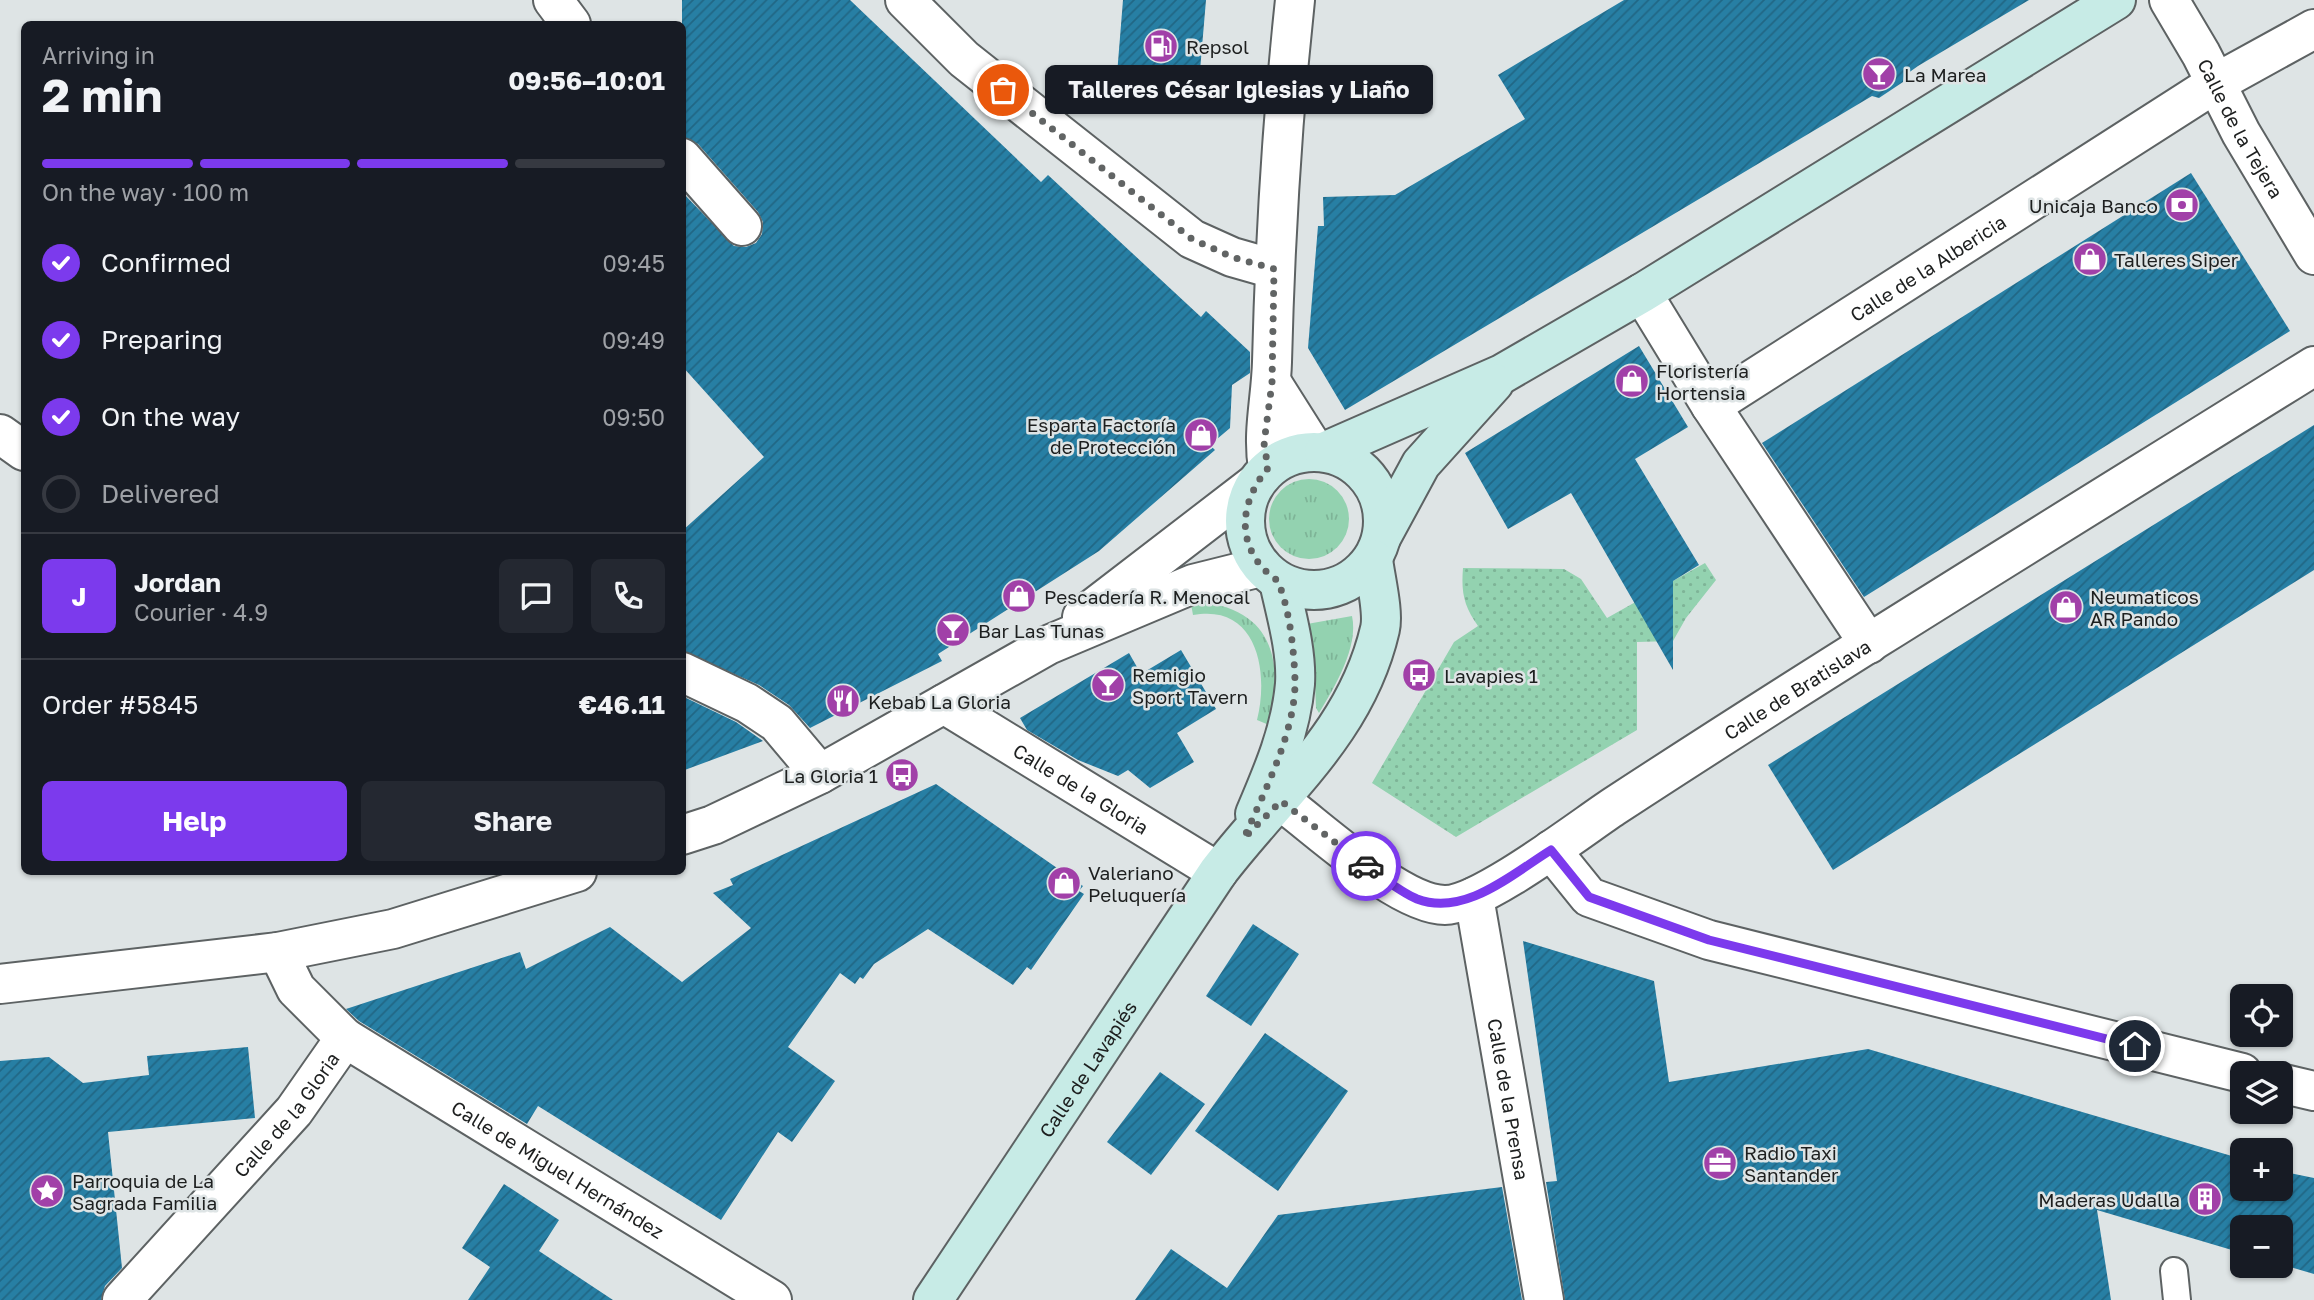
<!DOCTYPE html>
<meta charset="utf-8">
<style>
:root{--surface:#171b24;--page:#242831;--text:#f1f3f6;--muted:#9ea1a6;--line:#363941;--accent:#7c3aed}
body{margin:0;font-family:"Golos Text",sans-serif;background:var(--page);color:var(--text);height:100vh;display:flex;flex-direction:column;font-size:26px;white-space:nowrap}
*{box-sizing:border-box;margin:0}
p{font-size:23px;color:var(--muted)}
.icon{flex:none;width:38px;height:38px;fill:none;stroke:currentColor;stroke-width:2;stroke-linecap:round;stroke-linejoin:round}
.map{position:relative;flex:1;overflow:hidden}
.side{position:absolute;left:21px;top:21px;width:665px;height:854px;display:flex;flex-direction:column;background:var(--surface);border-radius:10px;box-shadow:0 2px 5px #0004}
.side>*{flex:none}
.fabs{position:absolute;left:2230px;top:984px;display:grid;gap:14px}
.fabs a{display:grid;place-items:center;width:63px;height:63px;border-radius:10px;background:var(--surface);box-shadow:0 2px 5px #0004;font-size:35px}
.pin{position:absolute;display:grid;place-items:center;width:60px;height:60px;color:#fff;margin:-30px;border:4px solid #fff;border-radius:50%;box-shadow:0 2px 7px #0007}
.courier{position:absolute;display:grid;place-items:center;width:70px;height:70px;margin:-35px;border:5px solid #7c3aed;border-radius:50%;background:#fff;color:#222;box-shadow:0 2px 9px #0007}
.bubble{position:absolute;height:49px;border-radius:10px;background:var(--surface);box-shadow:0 2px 5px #0004;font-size:23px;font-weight:700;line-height:49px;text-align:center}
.head em{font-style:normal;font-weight:700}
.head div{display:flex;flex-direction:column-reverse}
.head{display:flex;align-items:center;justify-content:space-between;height:119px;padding:0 21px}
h1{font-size:46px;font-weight:700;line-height:52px}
.bar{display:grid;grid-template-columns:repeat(4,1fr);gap:10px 7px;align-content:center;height:84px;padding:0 21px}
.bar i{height:9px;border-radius:5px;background:var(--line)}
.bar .selected{background:var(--accent)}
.bar p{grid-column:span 4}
.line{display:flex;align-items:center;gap:18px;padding:0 21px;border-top:2px solid var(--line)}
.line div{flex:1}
.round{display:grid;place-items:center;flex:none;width:74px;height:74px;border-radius:10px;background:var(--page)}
ol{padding:0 21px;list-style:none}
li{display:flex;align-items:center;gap:21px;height:77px}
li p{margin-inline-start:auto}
li .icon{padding:7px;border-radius:50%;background:var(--accent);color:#fff;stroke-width:4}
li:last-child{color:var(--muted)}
li i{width:38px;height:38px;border:4px solid var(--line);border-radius:50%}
.button{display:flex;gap:14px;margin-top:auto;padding:14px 21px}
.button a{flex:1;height:80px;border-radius:10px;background:var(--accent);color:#fff;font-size:28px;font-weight:700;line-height:80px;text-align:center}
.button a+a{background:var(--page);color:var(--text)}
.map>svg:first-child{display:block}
</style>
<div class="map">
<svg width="2314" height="1300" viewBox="0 0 2314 1300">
<defs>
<pattern id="grass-tufts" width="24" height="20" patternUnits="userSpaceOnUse" patternTransform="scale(1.75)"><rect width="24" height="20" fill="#93d2b0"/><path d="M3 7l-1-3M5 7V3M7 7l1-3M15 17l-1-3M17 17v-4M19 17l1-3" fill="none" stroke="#7eb497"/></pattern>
<pattern id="park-dots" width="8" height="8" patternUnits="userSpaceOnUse" patternTransform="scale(1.75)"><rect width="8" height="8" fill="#93d2b0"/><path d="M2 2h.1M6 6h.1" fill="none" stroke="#7eb497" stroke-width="1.8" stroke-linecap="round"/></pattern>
<pattern id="building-hatch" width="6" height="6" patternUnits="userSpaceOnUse" patternTransform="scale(1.75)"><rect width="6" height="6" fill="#277fa4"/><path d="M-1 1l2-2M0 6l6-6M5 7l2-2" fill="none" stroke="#216785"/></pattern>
</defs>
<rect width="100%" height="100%" fill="#dee4e5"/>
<g fill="url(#grass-tufts)">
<circle cx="1309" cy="519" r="40"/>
<path d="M1207,603C1276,613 1283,667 1269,725L1257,720C1269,673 1258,603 1193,615L1191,604Z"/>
<path d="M1352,616C1359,647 1334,688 1319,713L1316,708L1314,659L1307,624Z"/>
</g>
<path fill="url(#park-dots)" d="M1705,563L1716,580L1686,618L1673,641L1637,642V730L1456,837L1372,783L1454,642L1478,626C1464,606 1461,593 1463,568L1564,569L1581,579L1607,618Z"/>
<g fill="url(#building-hatch)">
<path d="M682,0H850L1041,182L1048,175L1201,317L1206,311L1250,352V373L1232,385L1230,428L1210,445L1215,450L1099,551L938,654L942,661L810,728L789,705L759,685L682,651V531L764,457L682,366V192L734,246L746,247L756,243L762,234L763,222L758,212L698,144L682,137Z"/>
<path d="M1123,0H1206L1198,94L1116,87Z"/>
<path d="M1624,0H2029L1918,66L1904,76L1903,82L1879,98L1872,96L1345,410L1308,348L1318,226H1324L1323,197L1395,195L1525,119L1498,75Z"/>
<path d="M2191,173L2290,331L1864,597L1762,443Z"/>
<path d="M1639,346L1688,427L1635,459L1699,565L1673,581V670L1571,493L1508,529L1465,453Z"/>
<path d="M2314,425V570L1833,870L1768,765Z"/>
<path d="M1181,650L1216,709L1177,733L1194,762L1150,788L1128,770L1118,776L1078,760L1027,730L1020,718L1129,653L1141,674Z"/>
<path d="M682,696L736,722L763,741L682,771Z"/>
<path d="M936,784L1083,886L1079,891L1084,894L1031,970L1027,967L1013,985L928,929L874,964L863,979L860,977L855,984L840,973L788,1047L835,1081L792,1142L778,1132L721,1220L538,1106L527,1124L359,1021L346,1009L520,952L526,969L610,927L682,982L751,928L713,893L733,885L730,879Z"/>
<path d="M1253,924L1299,954L1251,1026L1206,996Z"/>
<path d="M1523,941L1654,981L1669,1082L1868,1049L2242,1159V1188H2280V1171L2314,1178V1274L2280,1264V1227H2242V1253L2097,1210L2111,1300H1565L1546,1182L1557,1181Z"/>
<path d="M1265,1033L1348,1091L1278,1191L1195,1131Z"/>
<path d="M248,1047L255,1118L108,1132L122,1268L105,1286L101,1300H0V1061L49,1057L83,1083L149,1075L147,1056Z"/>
<path d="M1160,1072L1205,1104L1151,1175L1107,1142Z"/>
<path d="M504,1184L559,1220L539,1251L613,1300H468L490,1267L462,1248Z"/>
<path d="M1502,1187L1522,1300H1135L1171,1249L1227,1288L1278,1215Z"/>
</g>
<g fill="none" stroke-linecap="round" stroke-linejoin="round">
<g stroke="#5d6263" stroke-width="30">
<path id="lane" d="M2174,1271L2177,1300"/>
</g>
<g stroke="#5d6263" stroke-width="42">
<g id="street">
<path d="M553,0L571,24"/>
<path d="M905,0L964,59L1192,239L1232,257L1274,269"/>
<path id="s1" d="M2169,0L2201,54L2241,133L2314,255"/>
<path d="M682,158L742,226"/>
<path d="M1642,293L1711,406L1869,644"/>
<path d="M1272,383L1315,451"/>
<path id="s2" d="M1711,406L2216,83L2314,29"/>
<path d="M0,434L24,451"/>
<path d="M1268,468C1262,432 1271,399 1272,362C1275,241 1282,121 1295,0"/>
<path d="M1082,617L1255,484"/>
<path d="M682,672L747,703L777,723L820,774"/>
<path id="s3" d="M944,704L1218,872"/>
<path id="s4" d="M1281,801C1319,829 1400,905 1445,905C1481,905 1580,829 1613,807C1844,656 2080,512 2314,366"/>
<path d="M682,835L713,825L820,774L1048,645L1193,584L1261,567"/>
<path d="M1551,850L1589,897L1709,940L2242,1073"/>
<path id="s5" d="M1474,897L1544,1300"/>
<path d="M0,984L278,952L393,929L577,872"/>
<path id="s6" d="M345,1038L772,1300"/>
<path d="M2280,1083L2314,1091"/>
<path id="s7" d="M122,1300L294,1111L345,1038L296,989L278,952"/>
</g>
</g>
<g stroke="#5d6263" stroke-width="42">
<g id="secondary">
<circle cx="1314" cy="521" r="69"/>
<path d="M1324,452L1502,374L1642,293L2116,0"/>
<path d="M1382,536L1421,464L1494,383"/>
<path d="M1255,814C1273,772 1291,730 1295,684C1297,651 1286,614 1279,582"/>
<path id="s8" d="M933,1300L1218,872C1279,792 1356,733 1380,629C1384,612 1375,577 1373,559"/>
</g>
</g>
<use href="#lane" stroke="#fff" stroke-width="26"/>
<use href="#street" stroke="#fff" stroke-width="38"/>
<use href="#secondary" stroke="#c7ebe6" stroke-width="38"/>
</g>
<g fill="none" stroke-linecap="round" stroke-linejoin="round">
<path stroke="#616464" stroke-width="7" stroke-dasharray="0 12.6" d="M1003,90L1192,239L1232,257L1274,269L1272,383L1264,443L1268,468C1244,497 1235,534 1261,566C1266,573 1276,577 1279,584C1290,612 1294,651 1295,680C1296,731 1264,792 1244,838L1281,801L1366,866"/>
<path stroke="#7c3aed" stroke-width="9" d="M1366,866C1382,877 1400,892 1417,899C1465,917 1512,874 1551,850L1589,897L1709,940L2135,1046"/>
</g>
<defs>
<g id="fuel-disc" transform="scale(1.75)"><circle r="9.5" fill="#a140a8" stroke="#dee4e5"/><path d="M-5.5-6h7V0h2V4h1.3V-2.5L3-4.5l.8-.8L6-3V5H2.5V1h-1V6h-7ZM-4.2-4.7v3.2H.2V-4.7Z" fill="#fff"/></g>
<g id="bar-disc" transform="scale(1.75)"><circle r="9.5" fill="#a140a8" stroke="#dee4e5"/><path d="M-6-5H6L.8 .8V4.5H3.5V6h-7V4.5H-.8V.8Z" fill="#fff"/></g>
<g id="bank-disc" transform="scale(1.75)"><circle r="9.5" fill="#a140a8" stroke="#dee4e5"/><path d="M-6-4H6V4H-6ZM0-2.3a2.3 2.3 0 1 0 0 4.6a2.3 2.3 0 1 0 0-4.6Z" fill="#fff"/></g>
<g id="shop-disc" transform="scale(1.75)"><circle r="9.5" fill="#a140a8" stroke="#dee4e5"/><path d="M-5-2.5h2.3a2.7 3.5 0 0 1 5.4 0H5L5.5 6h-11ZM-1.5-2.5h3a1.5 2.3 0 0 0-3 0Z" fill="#fff"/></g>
<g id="bus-disc" transform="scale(1.75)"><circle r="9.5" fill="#a140a8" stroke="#dee4e5"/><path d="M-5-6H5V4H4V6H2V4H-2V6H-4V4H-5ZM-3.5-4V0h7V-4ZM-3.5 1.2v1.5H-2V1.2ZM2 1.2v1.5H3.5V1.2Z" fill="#fff"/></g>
<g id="restaurant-disc" transform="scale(1.75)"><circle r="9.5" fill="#a140a8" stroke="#dee4e5"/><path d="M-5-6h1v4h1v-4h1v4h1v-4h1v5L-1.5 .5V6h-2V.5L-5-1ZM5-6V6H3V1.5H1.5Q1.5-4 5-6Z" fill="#fff"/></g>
<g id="office-disc" transform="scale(1.75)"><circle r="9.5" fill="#a140a8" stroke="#dee4e5"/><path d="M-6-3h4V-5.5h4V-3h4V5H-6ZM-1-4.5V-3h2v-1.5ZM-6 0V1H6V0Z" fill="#fff"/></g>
<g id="sight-disc" transform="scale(1.75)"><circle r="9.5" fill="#a140a8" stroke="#dee4e5"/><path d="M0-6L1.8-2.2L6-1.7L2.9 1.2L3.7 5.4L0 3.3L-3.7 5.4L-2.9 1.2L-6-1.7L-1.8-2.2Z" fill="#fff"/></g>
<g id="building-disc" transform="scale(1.75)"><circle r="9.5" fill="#a140a8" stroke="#dee4e5"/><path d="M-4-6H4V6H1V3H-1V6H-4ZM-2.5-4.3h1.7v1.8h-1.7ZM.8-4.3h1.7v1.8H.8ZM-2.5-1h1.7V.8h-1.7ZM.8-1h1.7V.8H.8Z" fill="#fff"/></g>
</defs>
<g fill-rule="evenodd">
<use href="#fuel-disc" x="1161" y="46"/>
<use href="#bar-disc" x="1879" y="74"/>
<use href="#bank-disc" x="2182" y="205"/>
<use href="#shop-disc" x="2090" y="259"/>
<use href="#shop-disc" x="1632" y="381"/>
<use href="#shop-disc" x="1201" y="435"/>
<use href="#shop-disc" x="1019" y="596"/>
<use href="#shop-disc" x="2066" y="607"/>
<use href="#bar-disc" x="953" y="630"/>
<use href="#bus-disc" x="1419" y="675"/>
<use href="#bar-disc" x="1108" y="685"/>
<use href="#restaurant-disc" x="843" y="701"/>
<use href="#bus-disc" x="902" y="775"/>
<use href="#shop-disc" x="1064" y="883"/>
<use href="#office-disc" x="1720" y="1163"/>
<use href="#sight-disc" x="47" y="1191"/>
<use href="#building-disc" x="2205" y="1199"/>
</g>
<g text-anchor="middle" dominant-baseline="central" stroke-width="5" stroke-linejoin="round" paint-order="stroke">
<g font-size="19" fill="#1d1f1f" stroke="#dee4e5" text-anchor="start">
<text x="1186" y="46">Repsol</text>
<text x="1904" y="74">La Marea</text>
<text x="2158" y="205" text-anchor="end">Unicaja Banco</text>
<text x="2114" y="259">Talleres Siper</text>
<text x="1656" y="370">Floristería<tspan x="1656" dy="22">Hortensia</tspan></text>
<text x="1176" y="424" text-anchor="end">Esparta Factoría<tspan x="1176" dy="22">de Protección</tspan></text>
<text x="1044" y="596">Pescadería R. Menocal</text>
<text x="2090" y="596">Neumaticos<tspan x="2090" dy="22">AR Pando</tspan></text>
<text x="978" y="630">Bar Las Tunas</text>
<text x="1132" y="674">Remigio<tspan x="1132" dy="22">Sport Tavern</tspan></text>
<text x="1444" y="675">Lavapies 1</text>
<text x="868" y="701">Kebab La Gloria</text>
<text x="878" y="775" text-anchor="end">La Gloria 1</text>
<text x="1088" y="872">Valeriano<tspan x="1088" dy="22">Peluquería</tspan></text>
<text x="1744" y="1152">Radio Taxi<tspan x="1744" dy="22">Santander</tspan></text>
<text x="72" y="1180">Parroquia de La<tspan x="72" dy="22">Sagrada Familia</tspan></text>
<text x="2180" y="1199" text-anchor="end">Maderas Udalla</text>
</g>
<g font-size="19" fill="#1d1f1f" stroke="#dee4e5">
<text stroke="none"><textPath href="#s1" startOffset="147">Calle de la Tejera</textPath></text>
<text stroke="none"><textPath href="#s2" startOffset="257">Calle de la Albericia</textPath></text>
<text stroke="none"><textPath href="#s4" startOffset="611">Calle de Bratislava</textPath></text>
<text stroke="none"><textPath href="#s3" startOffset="161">Calle de la Gloria</textPath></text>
<text stroke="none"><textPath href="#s8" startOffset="278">Calle de Lavapiés</textPath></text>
<text stroke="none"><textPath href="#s5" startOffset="205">Calle de la Prensa</textPath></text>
<text stroke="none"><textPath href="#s7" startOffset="248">Calle de la Gloria</textPath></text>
<text stroke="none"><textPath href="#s6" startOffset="250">Calle de Miguel Hernández</textPath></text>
</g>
</g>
</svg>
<div class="fabs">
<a><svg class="icon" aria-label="locate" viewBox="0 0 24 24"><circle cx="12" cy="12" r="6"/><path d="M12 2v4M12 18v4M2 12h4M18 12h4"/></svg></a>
<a><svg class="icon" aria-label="layers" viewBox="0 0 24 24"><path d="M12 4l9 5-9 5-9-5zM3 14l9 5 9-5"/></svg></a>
<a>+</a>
<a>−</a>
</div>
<div class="pin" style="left:1003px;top:90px;background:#ea580c"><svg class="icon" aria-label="bag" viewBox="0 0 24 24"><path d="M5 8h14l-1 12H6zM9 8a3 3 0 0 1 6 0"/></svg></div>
<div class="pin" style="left:2135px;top:1046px;background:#1f2937"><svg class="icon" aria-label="home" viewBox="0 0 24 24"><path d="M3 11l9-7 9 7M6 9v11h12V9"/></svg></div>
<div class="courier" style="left:1366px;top:866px"><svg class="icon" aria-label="car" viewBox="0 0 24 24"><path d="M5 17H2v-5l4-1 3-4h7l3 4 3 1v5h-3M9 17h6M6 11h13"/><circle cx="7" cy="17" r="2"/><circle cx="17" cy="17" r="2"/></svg></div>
<div class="bubble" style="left:1045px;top:65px;width:388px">Talleres César Iglesias y Liaño</div>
<section class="side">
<div class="head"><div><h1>2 min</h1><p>Arriving in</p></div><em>09:56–10:01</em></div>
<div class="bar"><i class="selected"></i><i class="selected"></i><i class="selected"></i><i></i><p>On the way · 100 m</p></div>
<ol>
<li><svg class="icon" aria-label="check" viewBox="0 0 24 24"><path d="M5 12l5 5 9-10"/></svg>Confirmed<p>09:45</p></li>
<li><svg class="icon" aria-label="check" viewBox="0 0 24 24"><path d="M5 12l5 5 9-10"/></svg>Preparing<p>09:49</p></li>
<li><svg class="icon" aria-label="check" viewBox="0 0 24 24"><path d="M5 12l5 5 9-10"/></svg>On the way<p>09:50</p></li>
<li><i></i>Delivered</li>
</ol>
<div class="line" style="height:126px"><b class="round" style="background:var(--accent);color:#fff">J</b><div><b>Jordan</b><p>Courier · 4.9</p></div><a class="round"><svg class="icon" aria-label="chat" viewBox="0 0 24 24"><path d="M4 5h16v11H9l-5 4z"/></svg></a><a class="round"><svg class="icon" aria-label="phone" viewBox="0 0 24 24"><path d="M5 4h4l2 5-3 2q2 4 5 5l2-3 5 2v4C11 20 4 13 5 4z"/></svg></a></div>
<div class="line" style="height:91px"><div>Order #5845</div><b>€46.11</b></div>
<div class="button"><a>Help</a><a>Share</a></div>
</section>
</div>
